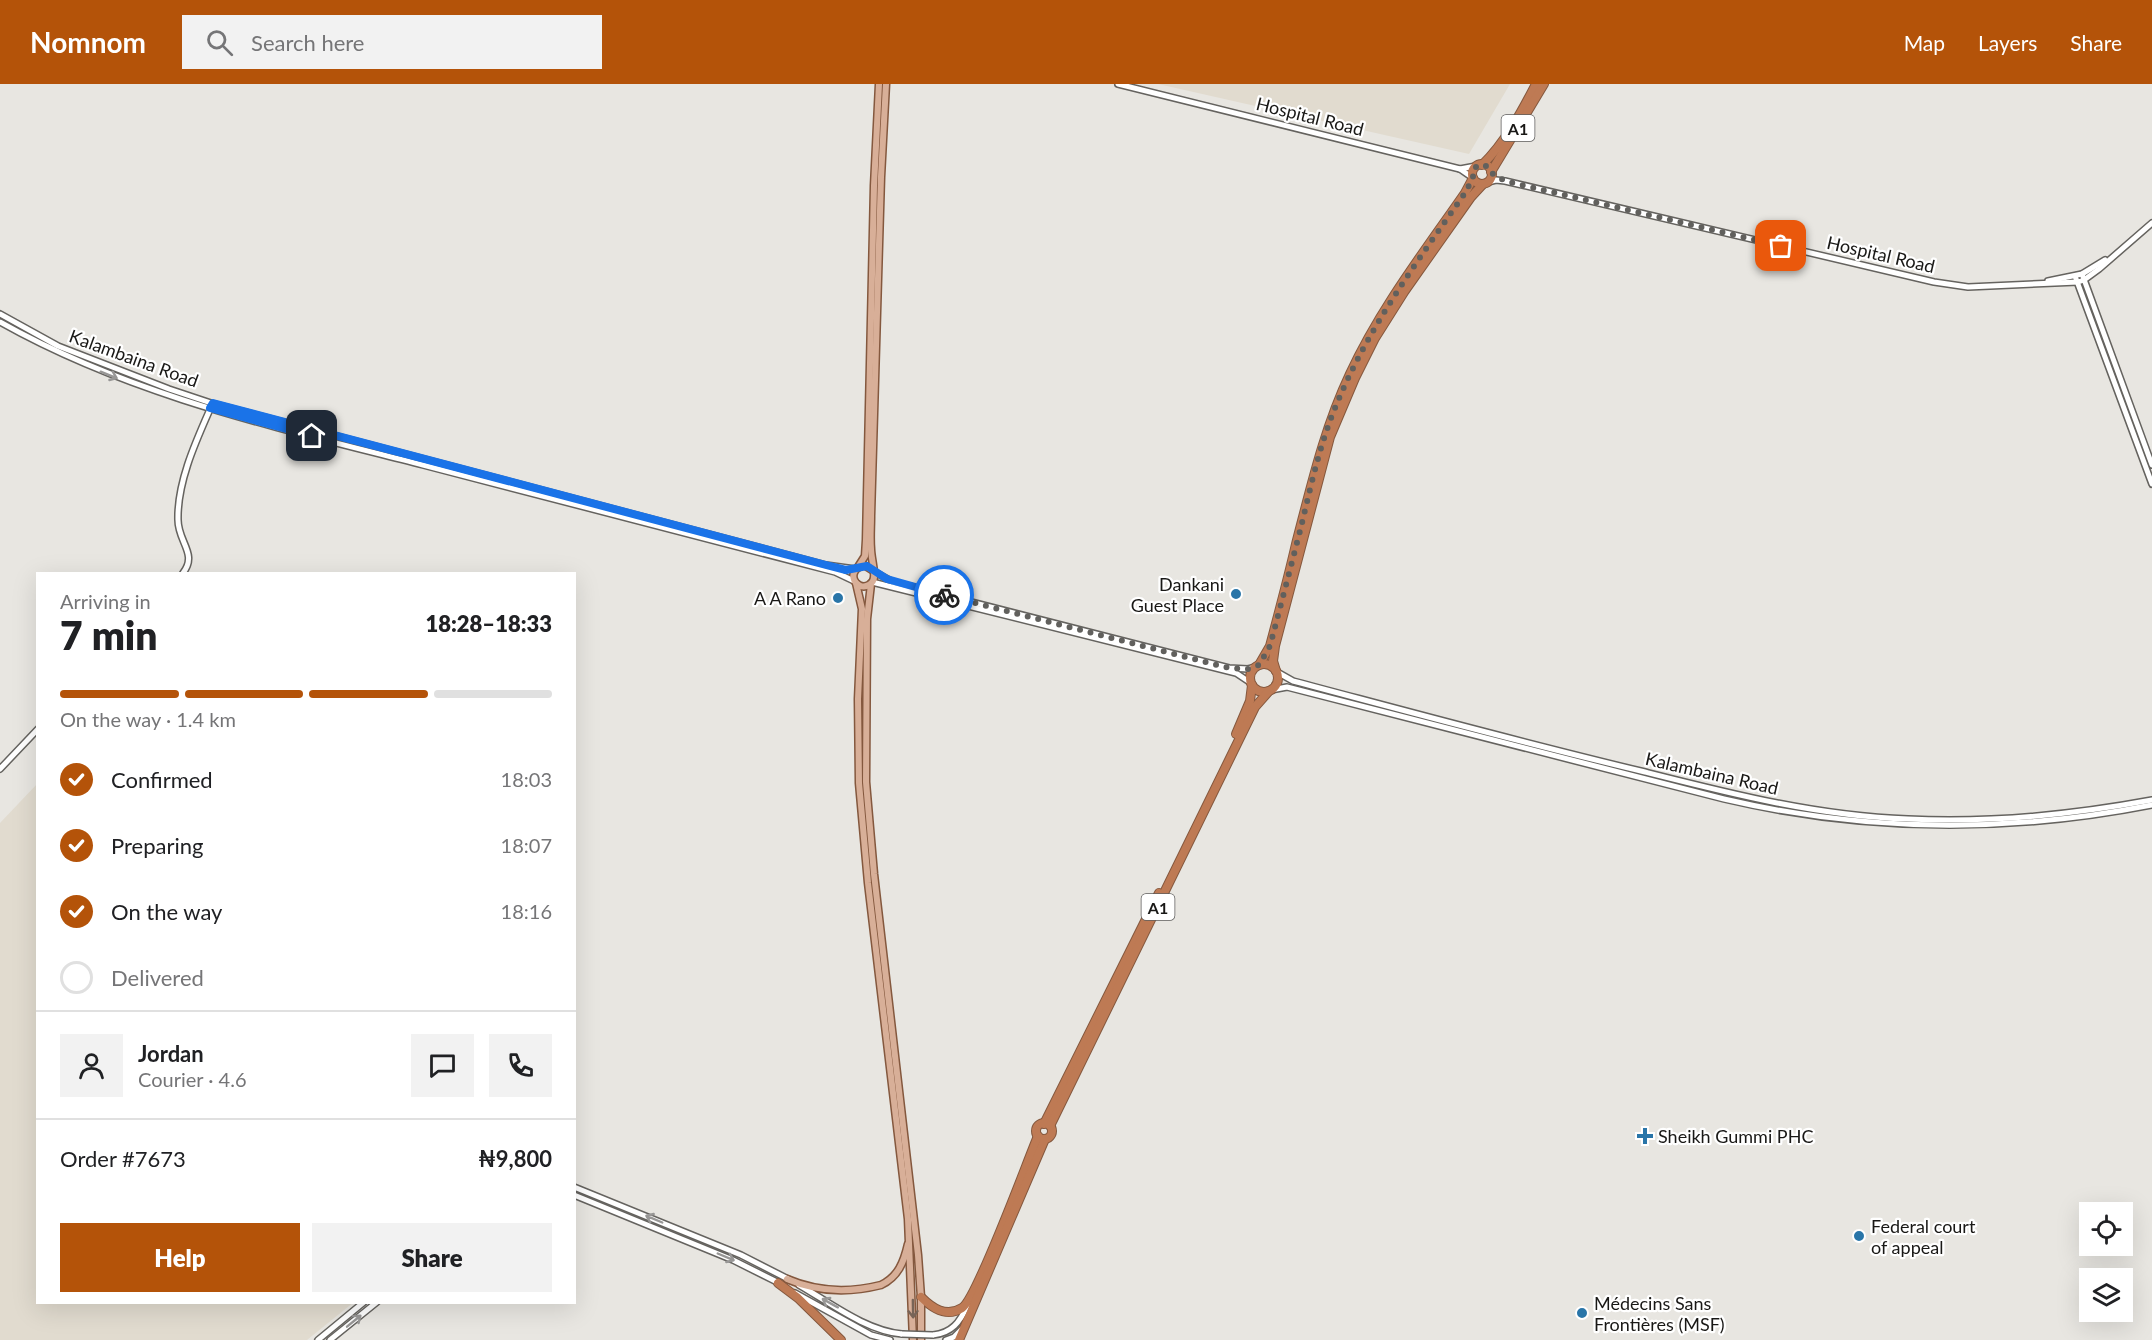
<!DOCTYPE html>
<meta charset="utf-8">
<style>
:root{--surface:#fff;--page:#f2f2f2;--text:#202124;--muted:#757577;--line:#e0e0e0;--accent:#b45309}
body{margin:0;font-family:Lato,sans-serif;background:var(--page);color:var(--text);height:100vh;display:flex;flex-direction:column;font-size:22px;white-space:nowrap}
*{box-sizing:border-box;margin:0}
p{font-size:20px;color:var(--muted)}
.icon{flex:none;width:33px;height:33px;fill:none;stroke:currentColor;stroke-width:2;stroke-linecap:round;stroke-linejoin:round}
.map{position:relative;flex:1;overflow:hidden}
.panel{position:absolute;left:36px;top:488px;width:540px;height:732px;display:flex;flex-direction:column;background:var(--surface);border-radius:0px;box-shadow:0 6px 24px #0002}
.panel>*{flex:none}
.tools{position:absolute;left:2079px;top:1118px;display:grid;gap:12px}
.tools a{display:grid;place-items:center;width:54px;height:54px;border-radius:0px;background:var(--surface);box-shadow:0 6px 24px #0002;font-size:30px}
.pin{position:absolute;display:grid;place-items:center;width:51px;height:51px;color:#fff;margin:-26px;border-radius:12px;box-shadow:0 3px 9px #0006}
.courier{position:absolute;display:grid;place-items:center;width:60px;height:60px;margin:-30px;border:4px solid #1a73e8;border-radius:50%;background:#fff;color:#222;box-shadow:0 2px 8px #0007}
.summary em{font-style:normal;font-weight:800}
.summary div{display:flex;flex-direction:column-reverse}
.summary{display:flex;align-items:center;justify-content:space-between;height:102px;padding:0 24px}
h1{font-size:39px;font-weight:800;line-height:45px}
.bar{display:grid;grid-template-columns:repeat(4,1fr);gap:9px 6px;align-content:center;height:72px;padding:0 24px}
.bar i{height:8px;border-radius:4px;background:var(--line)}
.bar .on{background:var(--accent)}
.bar p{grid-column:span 4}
.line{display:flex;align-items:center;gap:15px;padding:0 24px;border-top:2px solid var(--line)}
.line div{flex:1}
.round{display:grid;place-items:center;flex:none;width:63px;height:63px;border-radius:0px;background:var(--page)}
ol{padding:0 24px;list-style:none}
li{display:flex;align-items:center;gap:18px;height:66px}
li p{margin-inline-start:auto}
li .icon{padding:6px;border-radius:50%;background:var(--accent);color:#fff;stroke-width:4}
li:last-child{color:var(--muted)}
li i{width:33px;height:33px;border:3px solid var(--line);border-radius:50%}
.action{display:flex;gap:12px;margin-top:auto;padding:12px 24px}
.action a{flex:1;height:69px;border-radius:0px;background:var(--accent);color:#fff;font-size:24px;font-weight:800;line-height:69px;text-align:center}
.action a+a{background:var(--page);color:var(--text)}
header{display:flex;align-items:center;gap:36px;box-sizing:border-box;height:84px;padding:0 30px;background:var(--accent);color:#fff}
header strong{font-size:28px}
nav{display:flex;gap:33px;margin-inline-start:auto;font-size:21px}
.search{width:420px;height:54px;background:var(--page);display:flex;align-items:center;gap:15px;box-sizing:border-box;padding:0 21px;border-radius:0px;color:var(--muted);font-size:22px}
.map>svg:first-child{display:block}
</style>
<header>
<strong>Nomnom</strong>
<div class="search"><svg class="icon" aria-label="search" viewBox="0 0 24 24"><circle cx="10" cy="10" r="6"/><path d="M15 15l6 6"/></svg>Search here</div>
<nav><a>Map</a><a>Layers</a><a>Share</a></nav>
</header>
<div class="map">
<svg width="2152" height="1256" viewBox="0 0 2152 1256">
<rect width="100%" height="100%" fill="#e8e6e1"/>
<g fill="#e1dbcf">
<path d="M1158,0H1510L1469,70Z"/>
<path d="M37,700L38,1218H354L307,1256H0V739Z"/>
</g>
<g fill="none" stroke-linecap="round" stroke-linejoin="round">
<g stroke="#65635f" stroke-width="8">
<g id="secondary">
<path d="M1118,0L1460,85L1473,94"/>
<path d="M1460,85L1476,82"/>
<path d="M1488,98L1496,96L1505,97L1934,198L1968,203L2078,198L2084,196L2099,185L2152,139"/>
<path d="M2082,190L2152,381"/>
<path d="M2075,192L2152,400"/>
<path d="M2048,197L2082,190L2105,176"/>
<path d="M0,230L58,262L169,305L211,319L826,481L855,485"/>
<path d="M0,238C131,312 279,344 423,381C560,416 697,453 835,488L854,497"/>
<path d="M873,487L893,498L1229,584L1248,585L1256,583"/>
<path d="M183,489C198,470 178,458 178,436C177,398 196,357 211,323"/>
<path d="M872,498L1236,589L1251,599"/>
<path d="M1277,588L1293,597C1410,628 1527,660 1645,688C1732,710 1818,732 1908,735C1990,739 2071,731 2152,716"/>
<path d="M1271,606L1287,603L1724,715C1865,748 2010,749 2152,721"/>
<path d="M0,685L38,645"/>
<path d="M574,1103L741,1171L790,1196"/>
<path d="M574,1111L733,1176L779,1199"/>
<path d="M799,1201C829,1218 866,1247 902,1250"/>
<path d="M795,1209L871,1251L890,1256"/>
<path d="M933,1251C952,1249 960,1238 967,1222"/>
<path d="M318,1256L364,1218"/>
<path d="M330,1256L377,1218"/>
<path d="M946,1256L954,1253L962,1245"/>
</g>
</g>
<g stroke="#84583e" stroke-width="9">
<g id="primary">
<path d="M858,483L865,472L866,456L874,102L879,0"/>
<path d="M872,486L864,481C844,487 856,508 869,501C872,499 874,497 874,493C875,488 871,472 871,465C870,454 871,443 871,432L881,93L886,0"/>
<path d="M856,499L862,525L858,615L859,699L868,799L908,1135L913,1256"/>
<path d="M871,500L867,535L866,698L874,790L918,1171L921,1213V1256"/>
<path d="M787,1195C817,1208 849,1209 881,1201C898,1193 904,1178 908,1160"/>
</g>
</g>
<g stroke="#84583e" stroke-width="10">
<g id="highway">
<circle cx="1482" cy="90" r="10"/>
<path d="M1482,81C1505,59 1522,27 1536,0"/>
<path d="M1491,88L1544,0"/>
<circle cx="1264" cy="594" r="14"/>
<path d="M1259,581L1270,562C1279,528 1288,495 1296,460C1311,403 1324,345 1350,290C1380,225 1424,168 1465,109L1473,94"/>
<path d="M1276,587L1273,577L1275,562L1330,353L1355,294L1375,254L1404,208L1471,113L1483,100"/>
<path d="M1236,650L1250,617L1252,601"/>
<circle cx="1044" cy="1047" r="8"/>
<path d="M1044,1040L1159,809"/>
<path d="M1050,1042L1255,623L1269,607"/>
<path d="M778,1199L798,1214L841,1256"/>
<path d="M921,1213C932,1224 946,1234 962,1224C977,1215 1027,1078 1038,1052"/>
<path d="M959,1256L1045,1055"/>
</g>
</g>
<use href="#secondary" stroke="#fff" stroke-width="5"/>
<use href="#primary" stroke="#d8af98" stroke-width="6"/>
<use href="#highway" stroke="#be7a54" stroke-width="8"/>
<g stroke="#65635f" stroke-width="8" stroke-linecap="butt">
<path id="secondary-bridge" d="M902,1250L933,1251"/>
</g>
<use href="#secondary-bridge" stroke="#fff" stroke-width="5"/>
</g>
<defs><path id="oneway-shaft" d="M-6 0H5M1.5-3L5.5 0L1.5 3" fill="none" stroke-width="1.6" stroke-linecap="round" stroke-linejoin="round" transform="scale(1.5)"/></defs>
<g stroke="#989796">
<use href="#oneway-shaft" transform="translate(109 291) rotate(22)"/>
<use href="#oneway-shaft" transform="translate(654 1135) rotate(-157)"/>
<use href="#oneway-shaft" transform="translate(726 1173) rotate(23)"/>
<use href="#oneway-shaft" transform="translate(830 1219) rotate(-151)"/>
<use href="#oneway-shaft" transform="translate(354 1237) rotate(-39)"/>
</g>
<use stroke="#786457" href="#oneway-shaft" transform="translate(913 1225) rotate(89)"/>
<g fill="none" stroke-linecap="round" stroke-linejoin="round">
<path stroke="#61605d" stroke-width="6" stroke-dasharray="0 10.8" d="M944,511L1229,584L1248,585L1259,581L1270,562C1280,524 1290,486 1300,447C1310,406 1319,363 1335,324C1367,245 1417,178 1465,109L1473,94V86L1478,81L1487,82L1493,90L1505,97L1781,162"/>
<path stroke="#1a73e8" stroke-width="8" d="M312,352L210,324L213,319L826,481L846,486L867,482L887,495L944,511"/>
</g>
<g fill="#2975a8" stroke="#fff" stroke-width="2">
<circle cx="1236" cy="510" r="6"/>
<circle cx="838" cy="514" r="6"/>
<path d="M1642 1043h6v6h6v6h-6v6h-6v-6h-6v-6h6z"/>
<circle cx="1859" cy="1152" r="6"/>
<circle cx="1582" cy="1229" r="6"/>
</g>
<g text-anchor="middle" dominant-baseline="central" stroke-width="4.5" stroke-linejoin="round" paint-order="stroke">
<g fill="#fff" stroke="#5e5d5c" stroke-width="1.5">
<rect x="1501.5" y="31" width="33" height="26" rx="4.5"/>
<rect x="1141.5" y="810" width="33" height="26" rx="4.5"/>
</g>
<g font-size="16" font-weight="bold" fill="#191816">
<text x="1518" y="44">A1</text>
<text x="1158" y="823">A1</text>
</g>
<g font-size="18" fill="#191816" stroke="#fff">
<text transform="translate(1310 32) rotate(14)">Hospital Road</text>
<text transform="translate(1881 170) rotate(13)">Hospital Road</text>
<text transform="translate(134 274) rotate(20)">Kalambaina Road</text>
<text transform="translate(1712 689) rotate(13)">Kalambaina Road</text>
</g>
<g font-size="18" fill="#191816" stroke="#fff" text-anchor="start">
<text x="1224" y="500" text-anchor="end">Dankani<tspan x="1224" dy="21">Guest Place</tspan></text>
<text x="826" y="514" text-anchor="end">A A Rano</text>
<text x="1658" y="1052">Sheikh Gummi PHC</text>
<text x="1871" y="1142">Federal court<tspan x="1871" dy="21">of appeal</tspan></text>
<text x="1594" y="1219">Médecins Sans<tspan x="1594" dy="21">Frontières (MSF)</tspan></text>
</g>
</g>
</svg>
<div class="tools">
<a><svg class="icon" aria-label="locate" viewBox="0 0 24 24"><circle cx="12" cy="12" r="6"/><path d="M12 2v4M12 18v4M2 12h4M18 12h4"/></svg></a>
<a><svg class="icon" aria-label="layers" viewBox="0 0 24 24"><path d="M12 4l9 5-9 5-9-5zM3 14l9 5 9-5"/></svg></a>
</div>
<div class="pin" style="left:1781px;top:162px;background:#ea580c"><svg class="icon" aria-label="bag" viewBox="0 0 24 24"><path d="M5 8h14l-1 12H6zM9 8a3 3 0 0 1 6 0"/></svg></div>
<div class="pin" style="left:312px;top:352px;background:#1f2937"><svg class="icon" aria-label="home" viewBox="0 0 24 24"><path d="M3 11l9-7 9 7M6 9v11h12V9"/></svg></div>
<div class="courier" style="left:944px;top:511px"><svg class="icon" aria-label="bike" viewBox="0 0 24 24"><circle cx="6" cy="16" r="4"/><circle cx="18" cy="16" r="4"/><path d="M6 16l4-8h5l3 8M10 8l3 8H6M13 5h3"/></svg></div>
<section class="panel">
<div class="summary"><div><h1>7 min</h1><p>Arriving in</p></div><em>18:28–18:33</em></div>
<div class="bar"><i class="on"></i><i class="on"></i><i class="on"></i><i></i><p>On the way · 1.4 km</p></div>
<ol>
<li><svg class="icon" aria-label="check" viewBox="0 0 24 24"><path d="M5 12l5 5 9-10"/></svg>Confirmed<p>18:03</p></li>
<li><svg class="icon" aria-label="check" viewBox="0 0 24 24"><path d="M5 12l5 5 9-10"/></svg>Preparing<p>18:07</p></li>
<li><svg class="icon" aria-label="check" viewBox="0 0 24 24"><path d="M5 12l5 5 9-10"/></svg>On the way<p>18:16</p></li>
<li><i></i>Delivered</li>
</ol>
<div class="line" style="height:108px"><a class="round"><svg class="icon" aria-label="person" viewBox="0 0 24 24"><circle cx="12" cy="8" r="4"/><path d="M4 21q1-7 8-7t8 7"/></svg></a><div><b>Jordan</b><p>Courier · 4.6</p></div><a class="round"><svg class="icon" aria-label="chat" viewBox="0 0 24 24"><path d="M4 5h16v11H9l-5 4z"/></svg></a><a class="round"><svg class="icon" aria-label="phone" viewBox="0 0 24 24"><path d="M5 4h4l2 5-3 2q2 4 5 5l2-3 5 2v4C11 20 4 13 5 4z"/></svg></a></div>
<div class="line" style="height:78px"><div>Order #7673</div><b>₦9,800</b></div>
<div class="action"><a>Help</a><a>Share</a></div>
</section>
</div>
